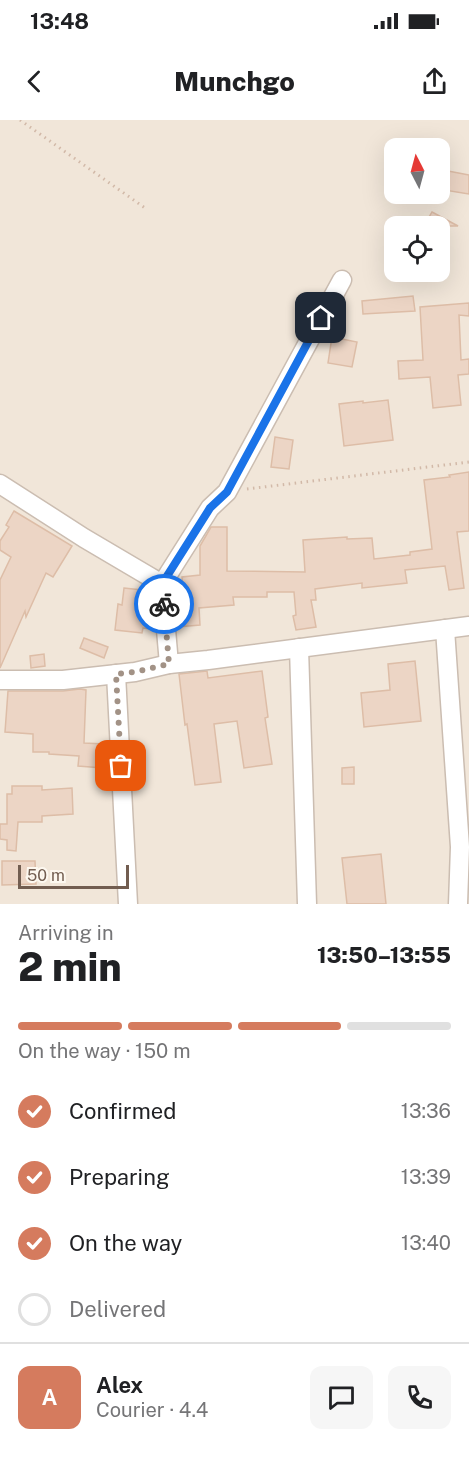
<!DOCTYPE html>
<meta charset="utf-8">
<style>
:root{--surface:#fff;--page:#f6f6f6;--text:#202124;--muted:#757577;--line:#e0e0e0;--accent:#d57b5e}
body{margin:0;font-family:"Public Sans",sans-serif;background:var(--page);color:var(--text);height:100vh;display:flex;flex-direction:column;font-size:22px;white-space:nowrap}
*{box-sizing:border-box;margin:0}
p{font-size:20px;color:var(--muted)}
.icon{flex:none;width:33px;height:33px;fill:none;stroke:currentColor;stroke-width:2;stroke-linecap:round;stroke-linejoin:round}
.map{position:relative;height:784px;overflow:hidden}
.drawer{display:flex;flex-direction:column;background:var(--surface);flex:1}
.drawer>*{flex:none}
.needle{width:39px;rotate:354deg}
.buttons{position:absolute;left:384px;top:18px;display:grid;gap:12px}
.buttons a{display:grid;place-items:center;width:66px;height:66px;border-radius:12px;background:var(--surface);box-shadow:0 6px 24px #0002;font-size:30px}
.scale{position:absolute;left:18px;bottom:15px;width:111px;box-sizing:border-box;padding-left:6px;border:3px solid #725d50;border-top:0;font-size:16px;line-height:21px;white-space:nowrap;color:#725d50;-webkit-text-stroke:4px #fdf8f0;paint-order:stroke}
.pin{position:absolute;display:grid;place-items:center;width:51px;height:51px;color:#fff;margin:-26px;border-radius:12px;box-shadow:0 3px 9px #0006}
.courier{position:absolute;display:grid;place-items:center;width:60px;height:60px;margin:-30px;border:4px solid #1a73e8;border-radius:50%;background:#fff;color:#222;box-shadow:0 2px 8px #0007}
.head em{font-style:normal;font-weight:800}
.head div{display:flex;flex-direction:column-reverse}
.head{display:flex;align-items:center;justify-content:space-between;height:102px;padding:0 18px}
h1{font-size:39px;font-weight:800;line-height:45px}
.bar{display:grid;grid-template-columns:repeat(4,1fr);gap:9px 6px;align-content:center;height:72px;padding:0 18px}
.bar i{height:8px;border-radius:4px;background:var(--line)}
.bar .on{background:var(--accent)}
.bar p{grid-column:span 4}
.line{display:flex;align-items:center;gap:15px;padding:0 18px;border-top:2px solid var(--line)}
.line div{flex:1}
.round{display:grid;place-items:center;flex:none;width:63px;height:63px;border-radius:12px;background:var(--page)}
ol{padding:0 18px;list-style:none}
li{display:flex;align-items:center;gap:18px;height:66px}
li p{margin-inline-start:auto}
li .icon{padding:6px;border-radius:50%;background:var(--accent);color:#fff;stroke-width:4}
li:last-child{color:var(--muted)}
li i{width:33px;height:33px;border:3px solid var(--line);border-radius:50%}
.status{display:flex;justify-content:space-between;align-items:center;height:42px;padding:0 30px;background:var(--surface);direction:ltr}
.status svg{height:16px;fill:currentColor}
header{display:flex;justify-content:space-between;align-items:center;height:78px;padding:0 18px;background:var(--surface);font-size:27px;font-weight:800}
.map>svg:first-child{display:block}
</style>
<div class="status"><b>13:48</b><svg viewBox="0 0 49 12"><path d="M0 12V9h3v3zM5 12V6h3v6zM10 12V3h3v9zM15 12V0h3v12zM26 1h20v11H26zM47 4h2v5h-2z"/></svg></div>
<header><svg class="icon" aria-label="back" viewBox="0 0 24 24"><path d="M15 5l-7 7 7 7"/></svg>Munchgo<svg class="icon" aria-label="share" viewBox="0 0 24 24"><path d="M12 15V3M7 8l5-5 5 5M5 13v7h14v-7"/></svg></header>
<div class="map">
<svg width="469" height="784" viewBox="0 0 469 784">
<rect width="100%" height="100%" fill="#faf4ea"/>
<path fill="#f1e6d9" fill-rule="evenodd" d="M0,0H469V784H0ZM394,28H440V74H394ZM394,106H440V152H394Z"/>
<g fill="#ecd5c5" stroke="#ddbda7" stroke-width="1.5">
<path d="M448,51L469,55V74L444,70Z"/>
<path d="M432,92L458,106H424Z"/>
<path d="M413,176L415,191L363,194L362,181Z"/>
<path d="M469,183V196L459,195L461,240L469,239V254L458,255L461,285L433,288L430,257L399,259L398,241L423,240L420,187Z"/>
<path d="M332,217L357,222L352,247L328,243Z"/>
<path d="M388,280L393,320L344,326L339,284L363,281V283Z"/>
<path d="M275,317L293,320L289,349L271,347Z"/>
<path d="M469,352V411L457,412L464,468L449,470L445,446L405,450L407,463L362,468V463L315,469L316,480H311L316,507L296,510L293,496L296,495L294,472H267V477H233L234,485L199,488L200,505L177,507L175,483H184L182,457L200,455V426L211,407H227V451L305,452L303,420L347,417V419L372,418L374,439L410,435V432L432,429L424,360L450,357L449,355Z"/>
<path d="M14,391L72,426L53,457L46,453L26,497L25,491L0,548V460L11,437L0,430V421L9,407L6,405Z"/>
<path d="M124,468L151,471L154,509L143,508L142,513L115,510L118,484L122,485Z"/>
<path d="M84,518L108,527L104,538L80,528Z"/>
<path d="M44,534L45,546L31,548L30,536Z"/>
<path d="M415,541L421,601L364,607L361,573L390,570L388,544Z"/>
<path d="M207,551L208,558L262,551L268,597L265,598L272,644L244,648L237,601L214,604L221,662L195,665L187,604L185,605L179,554Z"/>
<path d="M80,569L86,570L84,623L104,624L103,648L78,646L79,636L49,634V632H33V614L5,612L8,571H63Z"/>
<path d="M354,647V664H342V648Z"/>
<path d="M12,666H42V670L72,668L73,694L42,696V702H18L16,731L7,730V720L0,719V704H7V674H12Z"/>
<path d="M381,734L386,784H347L342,738Z"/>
<path d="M2,741H35L36,764L2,765Z"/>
</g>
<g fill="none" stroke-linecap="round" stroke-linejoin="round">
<g stroke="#cbbdb1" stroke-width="21">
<g id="street">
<path d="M0,364L84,418L162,464L169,544"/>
<path d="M162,464L210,388L227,372L342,160"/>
<path d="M445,509L460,727L458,784"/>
<path d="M299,528L307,784"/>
<path d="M116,554L128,784"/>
<path d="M0,560H63L135,552L169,544L208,540L469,506"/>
</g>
</g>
<g stroke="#d2b9a8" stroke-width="3" stroke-dasharray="1.5 4.5" stroke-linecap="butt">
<path d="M20,0L145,88"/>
<path d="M247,369L469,342"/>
</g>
<use href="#street" stroke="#fff" stroke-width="18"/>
</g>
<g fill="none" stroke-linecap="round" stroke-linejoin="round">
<path stroke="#a29286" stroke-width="6" stroke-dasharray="0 10.8" d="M121,646L116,554L135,552L169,544L164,484"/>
<path stroke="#1a73e8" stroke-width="8" d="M164,484L162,464L210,388L227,372L321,198"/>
</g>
</svg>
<div class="buttons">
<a><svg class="needle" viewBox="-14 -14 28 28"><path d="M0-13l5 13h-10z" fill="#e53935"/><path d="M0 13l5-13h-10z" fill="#757577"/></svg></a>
<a><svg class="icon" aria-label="locate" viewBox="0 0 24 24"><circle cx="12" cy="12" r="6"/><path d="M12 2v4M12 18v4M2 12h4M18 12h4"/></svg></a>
</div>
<div class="scale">50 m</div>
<div class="pin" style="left:121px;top:646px;background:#ea580c"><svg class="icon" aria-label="bag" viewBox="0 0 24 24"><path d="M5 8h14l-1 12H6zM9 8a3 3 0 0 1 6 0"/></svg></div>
<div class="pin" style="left:321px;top:198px;background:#1f2937"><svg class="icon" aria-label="home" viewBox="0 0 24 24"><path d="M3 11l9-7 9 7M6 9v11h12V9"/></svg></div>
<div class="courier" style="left:164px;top:484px"><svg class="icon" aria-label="bike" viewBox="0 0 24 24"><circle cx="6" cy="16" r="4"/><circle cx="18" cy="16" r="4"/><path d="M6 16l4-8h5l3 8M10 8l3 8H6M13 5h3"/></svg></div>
</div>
<section class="drawer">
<div class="head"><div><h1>2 min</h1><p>Arriving in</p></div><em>13:50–13:55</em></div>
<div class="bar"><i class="on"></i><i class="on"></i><i class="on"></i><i></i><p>On the way · 150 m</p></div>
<ol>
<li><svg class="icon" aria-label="check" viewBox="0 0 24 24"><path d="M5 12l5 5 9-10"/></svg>Confirmed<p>13:36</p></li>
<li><svg class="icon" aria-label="check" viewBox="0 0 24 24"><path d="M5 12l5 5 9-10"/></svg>Preparing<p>13:39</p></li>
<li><svg class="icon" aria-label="check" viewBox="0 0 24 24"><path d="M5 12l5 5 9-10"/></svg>On the way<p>13:40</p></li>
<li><i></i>Delivered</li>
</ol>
<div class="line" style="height:108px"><b class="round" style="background:var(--accent);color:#fff">A</b><div><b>Alex</b><p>Courier · 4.4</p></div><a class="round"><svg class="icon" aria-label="chat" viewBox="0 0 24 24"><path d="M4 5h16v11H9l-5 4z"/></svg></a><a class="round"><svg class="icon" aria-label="phone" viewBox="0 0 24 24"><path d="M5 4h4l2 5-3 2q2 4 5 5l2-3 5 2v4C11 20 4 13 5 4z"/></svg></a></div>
</section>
